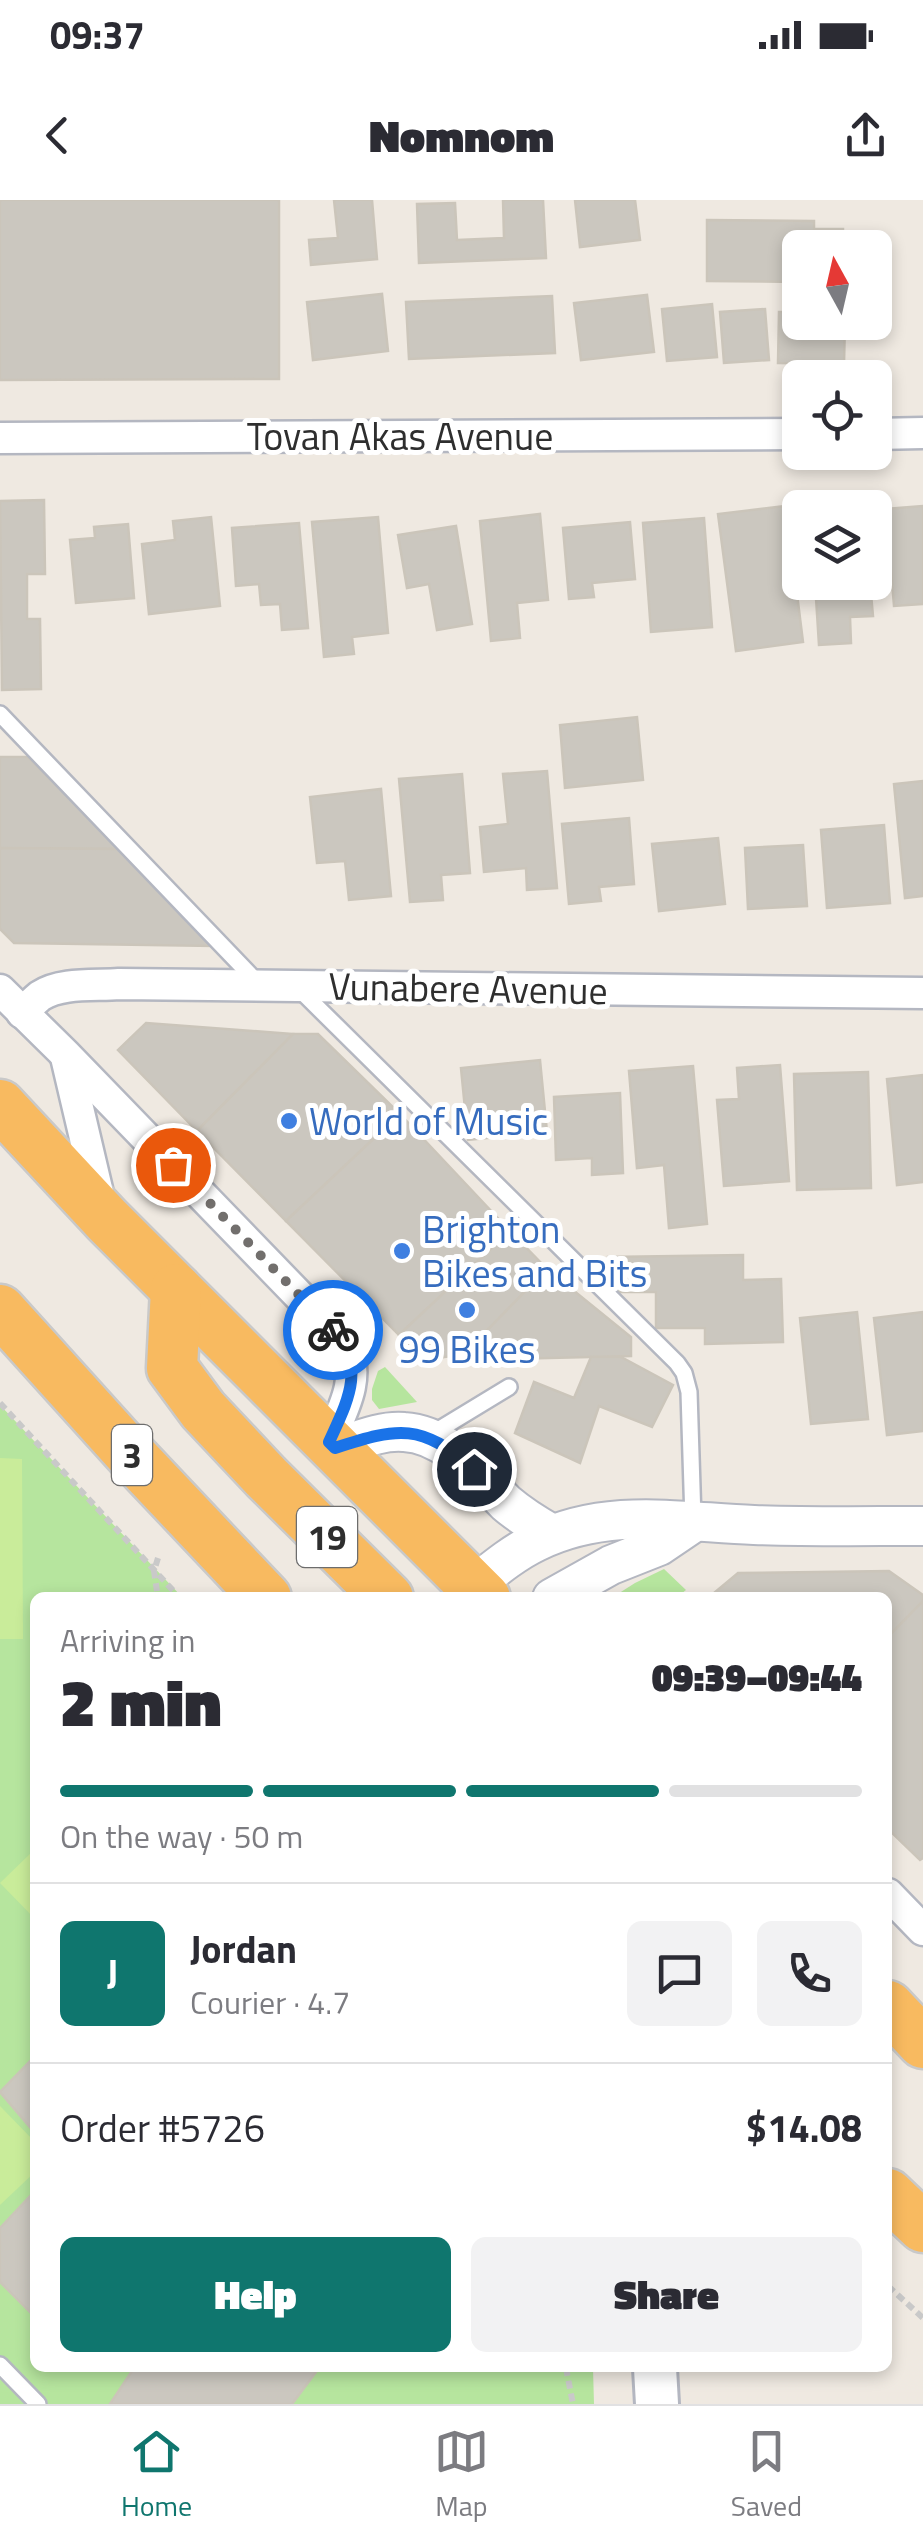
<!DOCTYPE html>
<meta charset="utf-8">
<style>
:root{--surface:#fff;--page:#f2f2f3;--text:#2b2b33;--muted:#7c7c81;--line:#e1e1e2;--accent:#0f766e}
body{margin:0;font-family:"Titillium Web",sans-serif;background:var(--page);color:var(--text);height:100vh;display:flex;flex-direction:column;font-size:38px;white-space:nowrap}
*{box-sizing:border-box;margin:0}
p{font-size:32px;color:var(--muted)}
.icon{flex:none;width:55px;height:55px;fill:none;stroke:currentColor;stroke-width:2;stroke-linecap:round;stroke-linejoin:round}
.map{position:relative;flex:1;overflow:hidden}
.details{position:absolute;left:30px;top:1392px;width:862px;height:780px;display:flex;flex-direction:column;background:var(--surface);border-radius:15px;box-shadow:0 5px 15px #0003}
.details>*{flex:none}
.needle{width:65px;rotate:352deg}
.fabs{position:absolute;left:782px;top:30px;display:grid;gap:20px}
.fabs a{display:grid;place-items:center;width:110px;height:110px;border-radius:15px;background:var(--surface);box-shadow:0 5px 15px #0003;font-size:50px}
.pin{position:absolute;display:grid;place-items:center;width:85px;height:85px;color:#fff;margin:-42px;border:5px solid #fff;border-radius:50%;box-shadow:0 2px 10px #0007}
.courier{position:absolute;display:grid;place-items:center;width:100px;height:100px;margin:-50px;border:8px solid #1a73e8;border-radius:50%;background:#fff;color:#222;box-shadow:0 2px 12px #0007}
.overview em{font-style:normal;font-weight:800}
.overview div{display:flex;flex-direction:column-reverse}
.overview{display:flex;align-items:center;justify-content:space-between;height:170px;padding:0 30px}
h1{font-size:65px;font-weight:800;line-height:75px}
.bar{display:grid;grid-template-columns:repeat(4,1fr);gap:15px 10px;align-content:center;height:120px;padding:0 30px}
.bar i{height:12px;border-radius:8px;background:var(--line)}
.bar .selected{background:var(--accent)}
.bar p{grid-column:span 4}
.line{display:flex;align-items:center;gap:25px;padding:0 30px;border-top:2px solid var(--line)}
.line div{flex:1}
.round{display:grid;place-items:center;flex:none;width:105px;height:105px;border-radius:15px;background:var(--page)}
.action{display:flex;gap:20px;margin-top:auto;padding:20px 30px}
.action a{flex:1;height:115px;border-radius:15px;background:var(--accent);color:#fff;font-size:40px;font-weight:800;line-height:115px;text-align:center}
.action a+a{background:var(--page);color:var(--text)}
.status{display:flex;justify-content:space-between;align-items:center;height:70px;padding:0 50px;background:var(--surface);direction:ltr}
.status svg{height:28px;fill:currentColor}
header{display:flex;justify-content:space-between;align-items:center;height:130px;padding:0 30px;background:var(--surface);font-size:45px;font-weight:800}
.menu{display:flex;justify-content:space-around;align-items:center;height:140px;border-top:2px solid var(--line);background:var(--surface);font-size:28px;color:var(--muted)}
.menu a{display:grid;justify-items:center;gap:5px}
.menu .selected{color:var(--accent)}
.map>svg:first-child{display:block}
</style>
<div class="status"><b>09:37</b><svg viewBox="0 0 49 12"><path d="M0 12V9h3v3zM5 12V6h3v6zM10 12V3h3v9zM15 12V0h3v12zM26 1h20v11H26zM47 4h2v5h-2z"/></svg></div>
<header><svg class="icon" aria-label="back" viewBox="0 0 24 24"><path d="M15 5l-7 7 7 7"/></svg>Nomnom<svg class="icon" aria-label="share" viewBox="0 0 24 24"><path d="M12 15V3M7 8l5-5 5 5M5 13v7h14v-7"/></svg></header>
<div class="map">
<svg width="923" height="2204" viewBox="0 0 923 2204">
<rect width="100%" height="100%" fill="#efe9e1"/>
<g fill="#b6e59e">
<path d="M385,1167L417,1202L379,1209L372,1200V1189L378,1171Z"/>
<path d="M0,1205L182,1397L35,1398V2168H593L594,2204H0Z"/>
<path d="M664,1369L686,1390L677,1397H613L635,1383Z"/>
</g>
<g fill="#c9ec9a">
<path d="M0,1258L22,1259L23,1439H0Z"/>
<path d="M35,1649V1719L0,1683Z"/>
<path d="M0,1906L35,1942V1972L0,2005Z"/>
</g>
<g fill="#cbc7bf" stroke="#cbc5ba" stroke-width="2.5">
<path d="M0,0H279V179L0,180Z"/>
<path d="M334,0H372L377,59L311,65L309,40L338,38Z"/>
<path d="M503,0H543L546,58L419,63L417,4L455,3L457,40L504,38Z"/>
<path d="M575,0H635L640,40L580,47Z"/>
<path d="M707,20L814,21V29H843V48H800V82L707,81Z"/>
<path d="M382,94L388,151L313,160L307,102Z"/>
<path d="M647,95L654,152L581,160L574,103Z"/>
<path d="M552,96L555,153L409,159L406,102Z"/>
<path d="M712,104L717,157L667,161L662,109Z"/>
<path d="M765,109L769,160L724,163L720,112Z"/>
<path d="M779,112H800V122H845L844,164L778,163Z"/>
<path d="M44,300L45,374H27V419H40L41,489L2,490L0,301Z"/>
<path d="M786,306L803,442L736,451L718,314Z"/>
<path d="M923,306V404L894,406L886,309Z"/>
<path d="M540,314L548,400L517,403L520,438L491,441L480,321Z"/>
<path d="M211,317L220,406L149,414L142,344L175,340L173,321Z"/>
<path d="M378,317L388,433L352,437L354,454L324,457L312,322Z"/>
<path d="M704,318L712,427L651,432L643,323Z"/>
<path d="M630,322L635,379L592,383L594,397L569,399L563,328Z"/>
<path d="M299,323L308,428L282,430L280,404L261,405L259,384L236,386L232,328Z"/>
<path d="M128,324L134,398L76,403L70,340L95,338L94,327Z"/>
<path d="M456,326L472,424L437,430L429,384L407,388L398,335Z"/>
<path d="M815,382L870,383L873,416L850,417L851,443L819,445Z"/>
<path d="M637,517L643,580L565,588L560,525Z"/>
<path d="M0,557H28L119,649L0,648Z"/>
<path d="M547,571L557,688L527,690L526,668L484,672L480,627L508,624L503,574Z"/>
<path d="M462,574L470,673L441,675L443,700L410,702L399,579Z"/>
<path d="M923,581V696L905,698L894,584Z"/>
<path d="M381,589L391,696L349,700L345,661L317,663L310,597Z"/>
<path d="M629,618L634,684L599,687L601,701L569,704L562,624Z"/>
<path d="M884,625L890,703L827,708L821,630Z"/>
<path d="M718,638L725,704L659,711L652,644Z"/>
<path d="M803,645L807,706L748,709L745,648Z"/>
<path d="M0,648L119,649L213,746L14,743L0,729Z"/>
<path d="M146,823L293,834L197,931L118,850Z"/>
<path d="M293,834H318L400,914L286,1021L197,931Z"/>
<path d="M540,860L547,932L468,940L461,868Z"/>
<path d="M780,865L789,981L724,986L717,900L739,899L737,868Z"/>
<path d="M693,866L707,1024L669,1028L664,965L637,968L629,871Z"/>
<path d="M868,872L871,988L797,990L794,874Z"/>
<path d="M923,875V982L897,985L887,879Z"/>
<path d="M620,893L623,973L592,975V958L556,960L554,897Z"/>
<path d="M400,914L510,1031L399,1135L286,1021Z"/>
<path d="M510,1031L547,1069L464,1154L425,1160L399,1135Z"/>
<path d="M743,1055V1080L781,1079L783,1142L705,1144V1128H656V1092H608V1057Z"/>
<path d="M547,1069L631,1137V1156L470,1160L464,1154Z"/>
<path d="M857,1112L868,1219L811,1224L800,1118Z"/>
<path d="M923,1112V1231L887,1235L874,1118Z"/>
<path d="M591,1157H621L673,1185L652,1227L599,1206L580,1263L515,1233L534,1182L574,1198Z"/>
<path d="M889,1371L923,1395V1401L888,1437V1398H708L738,1373Z"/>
<path d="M923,1401V1658L920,1660L888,1629V1437Z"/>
<path d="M35,1856V1933L0,1892Z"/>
<path d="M35,1991V2117L0,2082V2028Z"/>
<path d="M134,2168H319L292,2204H110Z"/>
</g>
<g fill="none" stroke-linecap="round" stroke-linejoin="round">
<g stroke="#b4b7c1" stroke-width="20">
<g id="service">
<path d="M0,514L257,782"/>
<path d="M299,789L677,1163L684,1173L689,1192L693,1320"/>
<path d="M430,1235L509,1187"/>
<path d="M0,2165L38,2204"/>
</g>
</g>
<g stroke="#b4b7c1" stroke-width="35">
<g id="minor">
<path d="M875,234L923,233"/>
<path d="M0,238L800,234"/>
<path d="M0,790L65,854L343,1141C363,1175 343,1210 329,1241"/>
<path d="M22,813C28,807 34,801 40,796C61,782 95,786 119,784L923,793"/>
<path d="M66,857L101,1006"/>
<path d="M888,1694L923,1730"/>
</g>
</g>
<g stroke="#b4b7c1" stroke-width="42">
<g id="tertiary">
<path d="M335,1248C357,1241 381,1230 404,1232C447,1234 478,1275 506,1303C520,1315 536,1325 552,1334"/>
<path d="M473,1386C493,1370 513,1353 536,1342C607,1307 678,1322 754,1325C810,1327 867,1326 923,1326"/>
<path d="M552,1398L611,1365L659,1346L693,1323"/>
</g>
</g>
<g stroke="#b4b7c1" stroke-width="48">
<path id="secondary" d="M655,2168L657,2204"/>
</g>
<g stroke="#c9c9c9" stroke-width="55">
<g id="trunk">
<path d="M0,905L107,1020L485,1398"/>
<path d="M176,1089L172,1168L203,1210L266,1277L388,1398"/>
<path d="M0,1110L130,1254L266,1398"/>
<path d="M888,1806L923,1843"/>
<path d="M888,1994L923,2027"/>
</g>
</g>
<g stroke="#c9c9c9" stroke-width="6" stroke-dasharray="8 5" stroke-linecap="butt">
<path d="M0,1203L180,1398"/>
<path d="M158,1358L154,1371L158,1398"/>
<path d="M888,2086L923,2118"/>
<path d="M566,2168L573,2204"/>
</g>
<use href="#service" stroke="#fff" stroke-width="15"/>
<use href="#minor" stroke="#fff" stroke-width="30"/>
<use href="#tertiary" stroke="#fff" stroke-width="38"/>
<use href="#secondary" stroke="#fff" stroke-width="42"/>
<use href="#trunk" stroke="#f8ba60" stroke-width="50"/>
</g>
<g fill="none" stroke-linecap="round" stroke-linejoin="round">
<path stroke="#726f6d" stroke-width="10" stroke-dasharray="0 18" d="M173,965L333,1130"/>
<path stroke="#1a73e8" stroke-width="12" d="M333,1130C367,1168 347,1202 329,1242L335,1248C400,1227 420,1223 474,1269"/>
</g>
<g fill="#3f7fe0" stroke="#fff" stroke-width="4">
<circle cx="289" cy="921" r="10"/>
<circle cx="402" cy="1051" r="10"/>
<circle cx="467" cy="1110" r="10"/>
</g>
<g text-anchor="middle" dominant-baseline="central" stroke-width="10" stroke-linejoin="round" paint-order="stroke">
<g fill="#fff" stroke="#6d6d6d" stroke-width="2.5">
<rect x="112" y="1225" width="40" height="60" rx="8"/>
<rect x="297" y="1307" width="60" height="60" rx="8"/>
</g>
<g font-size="35" font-weight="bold" fill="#2e2e2e">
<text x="132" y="1255">3</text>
<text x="327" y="1337">19</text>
</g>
<g font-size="38" fill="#2e2e2e" stroke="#fff">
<text x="400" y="236">Tovan Akas Avenue</text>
<text transform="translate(468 788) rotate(1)">Vunabere Avenue</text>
</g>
<g font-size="38" fill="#366cbe" stroke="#fff" text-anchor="start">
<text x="309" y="921">World of Music</text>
<text x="422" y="1029">Brighton<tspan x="422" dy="44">Bikes and Bits</tspan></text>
<text x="467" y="1149" text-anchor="middle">99 Bikes</text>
</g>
</g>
</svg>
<div class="fabs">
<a><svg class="needle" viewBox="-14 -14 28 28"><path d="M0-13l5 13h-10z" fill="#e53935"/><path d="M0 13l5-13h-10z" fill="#7c7c81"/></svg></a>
<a><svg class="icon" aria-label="locate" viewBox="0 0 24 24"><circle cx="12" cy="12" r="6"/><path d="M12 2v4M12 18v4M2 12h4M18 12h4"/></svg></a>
<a><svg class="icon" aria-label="layers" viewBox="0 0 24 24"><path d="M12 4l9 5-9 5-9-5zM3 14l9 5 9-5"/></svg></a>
</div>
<div class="pin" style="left:173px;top:965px;background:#ea580c"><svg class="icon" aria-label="bag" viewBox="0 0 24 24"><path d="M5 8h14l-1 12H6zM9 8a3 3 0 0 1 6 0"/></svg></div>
<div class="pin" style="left:474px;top:1269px;background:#1f2937"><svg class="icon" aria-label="home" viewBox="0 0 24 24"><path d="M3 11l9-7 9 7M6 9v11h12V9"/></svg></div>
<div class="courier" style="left:333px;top:1130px"><svg class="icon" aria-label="bike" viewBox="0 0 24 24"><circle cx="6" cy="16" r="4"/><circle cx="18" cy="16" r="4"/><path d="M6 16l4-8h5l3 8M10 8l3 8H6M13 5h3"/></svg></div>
<section class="details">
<div class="overview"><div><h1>2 min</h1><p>Arriving in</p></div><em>09:39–09:44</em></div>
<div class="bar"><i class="selected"></i><i class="selected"></i><i class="selected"></i><i></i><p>On the way · 50 m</p></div>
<div class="line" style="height:180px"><b class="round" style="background:var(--accent);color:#fff">J</b><div><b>Jordan</b><p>Courier · 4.7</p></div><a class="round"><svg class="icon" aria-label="chat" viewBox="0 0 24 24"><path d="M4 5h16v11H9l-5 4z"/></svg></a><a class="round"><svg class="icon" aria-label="phone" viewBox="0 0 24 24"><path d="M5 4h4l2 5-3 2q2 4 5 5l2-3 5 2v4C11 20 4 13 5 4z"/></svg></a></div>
<div class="line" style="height:130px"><div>Order #5726</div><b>$14.08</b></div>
<div class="action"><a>Help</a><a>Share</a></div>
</section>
</div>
<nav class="menu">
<a class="selected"><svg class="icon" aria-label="home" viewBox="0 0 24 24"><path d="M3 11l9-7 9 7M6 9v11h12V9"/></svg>Home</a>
<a><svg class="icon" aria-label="map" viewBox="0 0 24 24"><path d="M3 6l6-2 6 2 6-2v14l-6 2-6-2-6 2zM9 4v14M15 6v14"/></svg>Map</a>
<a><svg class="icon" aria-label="saved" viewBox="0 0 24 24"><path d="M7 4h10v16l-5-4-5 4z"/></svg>Saved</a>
</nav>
